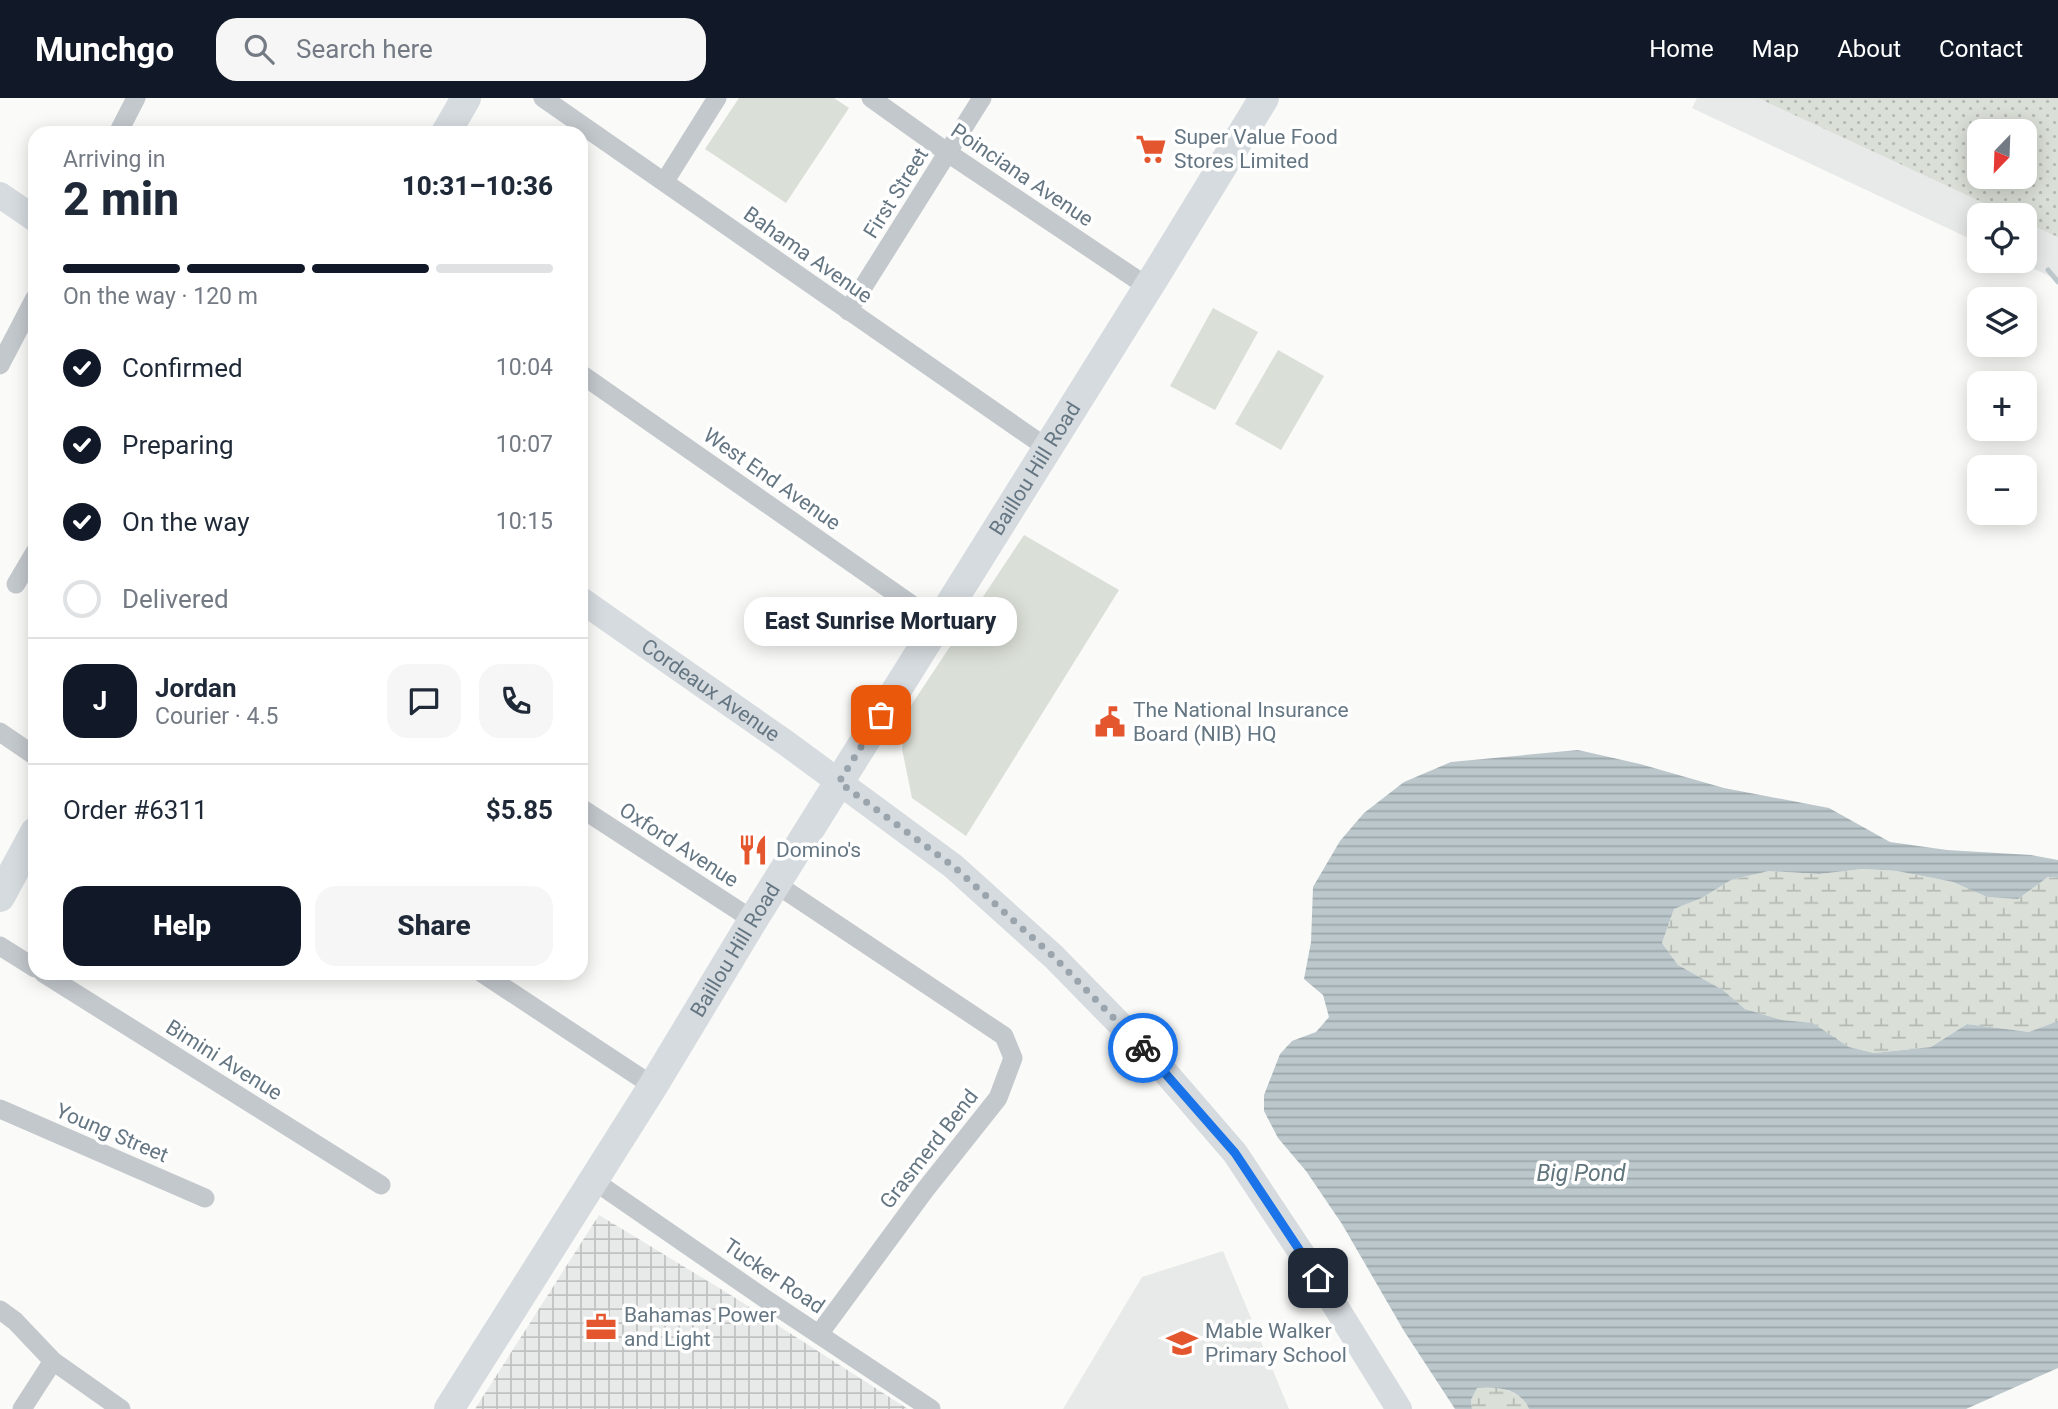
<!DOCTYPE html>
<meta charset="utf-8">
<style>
:root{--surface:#fff;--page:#f6f6f7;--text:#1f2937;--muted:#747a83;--line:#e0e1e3;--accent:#111827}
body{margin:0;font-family:Roboto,sans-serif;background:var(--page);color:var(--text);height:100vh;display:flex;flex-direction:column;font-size:26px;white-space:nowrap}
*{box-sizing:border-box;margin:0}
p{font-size:23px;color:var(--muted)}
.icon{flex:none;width:38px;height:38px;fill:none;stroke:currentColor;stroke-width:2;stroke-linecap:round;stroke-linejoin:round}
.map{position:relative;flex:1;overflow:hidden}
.panel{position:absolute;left:28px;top:28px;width:560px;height:854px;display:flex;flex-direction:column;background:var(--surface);border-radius:21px;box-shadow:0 4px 18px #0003}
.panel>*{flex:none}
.needle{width:46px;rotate:203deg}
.buttons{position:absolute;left:1967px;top:21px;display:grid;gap:14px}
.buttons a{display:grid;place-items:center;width:70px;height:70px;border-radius:14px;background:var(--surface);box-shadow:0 4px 18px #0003;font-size:35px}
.pin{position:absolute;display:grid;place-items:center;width:60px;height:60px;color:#fff;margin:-30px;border-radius:14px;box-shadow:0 4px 10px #0006}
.courier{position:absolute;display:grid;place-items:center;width:70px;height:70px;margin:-35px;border:5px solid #1a73e8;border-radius:50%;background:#fff;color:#222;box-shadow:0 2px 9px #0007}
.bubble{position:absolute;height:49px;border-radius:21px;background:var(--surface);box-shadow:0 4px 18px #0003;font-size:23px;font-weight:800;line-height:49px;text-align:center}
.headline em{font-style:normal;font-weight:800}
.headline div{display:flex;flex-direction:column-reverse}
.headline{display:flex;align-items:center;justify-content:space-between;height:119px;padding:0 35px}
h1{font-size:46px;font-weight:800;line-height:52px}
.bar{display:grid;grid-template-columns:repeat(4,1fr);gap:10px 7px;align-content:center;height:84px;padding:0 35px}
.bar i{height:9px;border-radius:5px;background:var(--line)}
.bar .on{background:var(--accent)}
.bar p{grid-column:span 4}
.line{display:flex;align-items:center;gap:18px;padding:0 35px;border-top:2px solid var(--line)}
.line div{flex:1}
.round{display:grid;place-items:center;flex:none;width:74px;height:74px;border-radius:21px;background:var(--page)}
ol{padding:0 35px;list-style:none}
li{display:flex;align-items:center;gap:21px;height:77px}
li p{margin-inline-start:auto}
li .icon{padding:7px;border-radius:50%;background:var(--accent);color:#fff;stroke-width:4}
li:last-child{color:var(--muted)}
li i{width:38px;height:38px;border:4px solid var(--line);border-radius:50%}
.primary-button{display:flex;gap:14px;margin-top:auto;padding:14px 35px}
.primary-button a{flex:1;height:80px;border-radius:21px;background:var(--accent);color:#fff;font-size:28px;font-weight:800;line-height:80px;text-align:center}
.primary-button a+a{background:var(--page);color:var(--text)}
header{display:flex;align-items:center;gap:42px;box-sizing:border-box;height:98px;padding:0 35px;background:var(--accent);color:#fff}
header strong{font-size:33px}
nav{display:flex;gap:38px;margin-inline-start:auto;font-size:24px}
.search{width:490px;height:63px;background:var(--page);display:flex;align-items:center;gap:18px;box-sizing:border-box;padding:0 24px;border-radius:21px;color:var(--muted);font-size:26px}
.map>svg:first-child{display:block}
</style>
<header>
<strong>Munchgo</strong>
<div class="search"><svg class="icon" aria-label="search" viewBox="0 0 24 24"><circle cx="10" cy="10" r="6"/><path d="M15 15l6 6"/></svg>Search here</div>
<nav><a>Home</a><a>Map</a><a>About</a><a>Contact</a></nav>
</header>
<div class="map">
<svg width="2058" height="1311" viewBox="0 0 2058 1311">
<defs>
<pattern id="industrial-grid" width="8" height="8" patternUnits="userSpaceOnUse" patternTransform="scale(1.75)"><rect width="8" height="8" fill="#e8e9e9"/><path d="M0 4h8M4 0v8" fill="none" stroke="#c0c1c2"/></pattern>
<pattern id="grass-dots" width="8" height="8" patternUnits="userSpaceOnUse" patternTransform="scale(1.75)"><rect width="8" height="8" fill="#dadfd7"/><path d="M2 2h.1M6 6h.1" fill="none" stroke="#b4b9b4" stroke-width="1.8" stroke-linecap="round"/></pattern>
<pattern id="wetland-marsh" width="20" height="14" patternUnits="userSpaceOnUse" patternTransform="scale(1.75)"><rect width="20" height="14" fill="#dadfd7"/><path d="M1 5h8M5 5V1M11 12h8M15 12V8" fill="none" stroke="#b4b9b4"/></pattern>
<pattern id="water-rules" width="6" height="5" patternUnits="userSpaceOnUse" patternTransform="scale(1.75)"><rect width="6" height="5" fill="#bbc7cb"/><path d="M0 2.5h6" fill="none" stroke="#9ca6aa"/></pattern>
</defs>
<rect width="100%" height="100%" fill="#fafaf8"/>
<g fill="#e8e9e9" fill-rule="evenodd">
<path d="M1697,0H2058V182L2017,163H2025V117H1979V145L1692,10ZM1979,33H2025V79H1979Z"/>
<path d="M1223,1153L1289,1311H1063L1142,1179Z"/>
</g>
<path fill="url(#industrial-grid)" d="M599,1117L729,1196L908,1311H475Z"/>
<path fill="url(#grass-dots)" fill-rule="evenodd" d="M1758,0H2058V139L2025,124V117H2010ZM1979,33H2025V79H1979Z"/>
<g fill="url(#wetland-marsh)">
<path d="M1863,771L1897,773L1953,784L1987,799L2018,801L2048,779L2058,780V923L2029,934L1967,926L1931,949L1874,955L1849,949L1813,925L1782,922L1745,911L1723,892L1678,867L1662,845L1674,811L1702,800L1731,782L1769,773L1819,776Z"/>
<path d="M1497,1289C1510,1293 1523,1297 1529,1311H1472L1471,1302L1477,1290Z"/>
</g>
<g fill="#dadfd7">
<path d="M739,0H834L849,10L786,105L705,51Z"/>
<path d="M1213,210L1258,234L1215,312L1170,288Z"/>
<path d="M1278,252L1324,278L1281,352L1235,326Z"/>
<path d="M1024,437L1119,492L966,738L912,700L902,651L906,615Z"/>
</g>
<path fill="url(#water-rules)" d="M1578,652L1640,666L1724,690L1829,710L1890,744L1947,752L2031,757L2058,762V780L2048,779L2018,801L1987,799L1953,784L1897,773L1863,771L1819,776L1769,773L1731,782L1702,800L1674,811L1662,845L1678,867L1723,892L1745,911L1782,922L1813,925L1849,949L1874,955L1931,949L1967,926L2029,934L2058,923V1270L1966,1311H1529C1520,1290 1496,1288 1477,1290L1471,1302L1472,1311H1455L1404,1233L1342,1126L1306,1073L1278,1040L1264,1013V997L1280,956L1292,943L1316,934L1329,919L1323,897L1304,881L1311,844L1313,789L1340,743L1364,715L1404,684L1451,664Z"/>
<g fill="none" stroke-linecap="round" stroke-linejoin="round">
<path stroke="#bbc7cb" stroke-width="5" d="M2048,172L2058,184"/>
<g stroke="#c3c8cc" stroke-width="19">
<path d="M543,0L1047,350"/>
<path d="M871,0L948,55L1148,189"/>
<path d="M118,35L136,0"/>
<path d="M665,83L717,0"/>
<path d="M848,213L982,0"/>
<path d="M0,267L35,200"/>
<path d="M581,276L938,525"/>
<path d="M16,486L35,454"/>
<path d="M0,634L35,658"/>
<path d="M581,710L753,822"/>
<path d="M776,786L1004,938L1013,960L998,1000L925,1092L819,1236"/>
<path d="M0,848L35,870"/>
<path d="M43,875L381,1087"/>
<path d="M482,875L653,988"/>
<path d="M0,1011L205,1100"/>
<path d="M593,1082L764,1200L931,1311"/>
<path d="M0,1212L15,1223L53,1263L121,1311"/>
<path d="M22,1311L53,1263"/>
</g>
<g stroke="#d6dbdf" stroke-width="26">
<path d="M0,97L35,121"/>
<path id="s1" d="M581,502L786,645L953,768L1054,859L1153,960L1235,1055L1318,1180L1399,1311"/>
</g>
<g stroke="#d6dbdf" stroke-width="30">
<path d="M446,35L466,0"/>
<path d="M0,799L35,734"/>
<path id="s2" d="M449,1311L653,988L753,822L1157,175L1264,0"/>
</g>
</g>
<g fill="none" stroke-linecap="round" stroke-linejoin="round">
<path stroke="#99a4ac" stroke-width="7" stroke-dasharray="0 12.6" d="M881,617L839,684L953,768L1054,859L1143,950"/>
<path stroke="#1a73e8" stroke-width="9" d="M1143,950L1235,1055L1318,1180"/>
</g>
<defs>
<g id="supermarket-bare" transform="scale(2.415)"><path d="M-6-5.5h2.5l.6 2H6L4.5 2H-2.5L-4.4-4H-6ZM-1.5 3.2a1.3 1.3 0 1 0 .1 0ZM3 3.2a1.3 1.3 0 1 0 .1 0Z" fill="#e4572e" stroke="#fff" stroke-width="2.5" paint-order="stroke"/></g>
<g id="civic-bare" transform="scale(2.415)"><path d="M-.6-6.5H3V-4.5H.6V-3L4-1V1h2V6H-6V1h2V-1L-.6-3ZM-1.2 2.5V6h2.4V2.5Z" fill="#e4572e" stroke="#fff" stroke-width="2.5" paint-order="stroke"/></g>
<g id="restaurant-bare" transform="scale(2.415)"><path d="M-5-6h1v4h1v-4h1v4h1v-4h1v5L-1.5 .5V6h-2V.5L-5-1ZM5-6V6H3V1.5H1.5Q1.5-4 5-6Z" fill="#e4572e" stroke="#fff" stroke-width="2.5" paint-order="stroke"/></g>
<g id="office-bare" transform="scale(2.415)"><path d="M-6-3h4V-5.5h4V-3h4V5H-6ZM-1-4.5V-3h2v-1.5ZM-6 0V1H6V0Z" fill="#e4572e" stroke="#fff" stroke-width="2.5" paint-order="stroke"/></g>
<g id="school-bare" transform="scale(2.415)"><path d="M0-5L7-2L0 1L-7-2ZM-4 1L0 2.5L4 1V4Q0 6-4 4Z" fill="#e4572e" stroke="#fff" stroke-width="2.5" paint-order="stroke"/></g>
</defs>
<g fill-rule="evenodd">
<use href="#supermarket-bare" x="1151" y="51"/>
<use href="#civic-bare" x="1110" y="624"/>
<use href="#restaurant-bare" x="753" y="752"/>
<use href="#office-bare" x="601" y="1229"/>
<use href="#school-bare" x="1182" y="1245"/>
</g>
<g text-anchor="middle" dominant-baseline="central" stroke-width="7" stroke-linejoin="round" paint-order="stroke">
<g font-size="21" fill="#657683" stroke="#fff" text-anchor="start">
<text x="1174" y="39">Super Value Food<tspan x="1174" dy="24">Stores Limited</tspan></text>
<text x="1133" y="612">The National Insurance<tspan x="1133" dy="24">Board (NIB) HQ</tspan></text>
<text x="776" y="752">Domino's</text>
<text x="624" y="1217">Bahamas Power<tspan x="624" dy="24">and Light</tspan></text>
<text x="1205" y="1233">Mable Walker<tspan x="1205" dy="24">Primary School</tspan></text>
</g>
<g font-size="21" fill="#657683" stroke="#fff">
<text transform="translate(1022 77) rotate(34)">Poinciana Avenue</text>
<text transform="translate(896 95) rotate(-58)">First Street</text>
<text transform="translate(808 157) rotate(35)">Bahama Avenue</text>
<text stroke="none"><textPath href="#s2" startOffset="1108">Baillou Hill Road</textPath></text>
<text transform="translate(772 381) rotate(35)">West End Avenue</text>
<text stroke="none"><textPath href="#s1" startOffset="158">Cordeaux Avenue</textPath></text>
<text transform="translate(679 747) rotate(33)">Oxford Avenue</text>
<text stroke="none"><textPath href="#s2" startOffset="541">Baillou Hill Road</textPath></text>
<text transform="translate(224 962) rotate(32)">Bimini Avenue</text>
<text transform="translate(112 1035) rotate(23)">Young Street</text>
<text transform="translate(929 1051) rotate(-52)">Grasmerd Bend</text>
<text transform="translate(774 1178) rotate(34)">Tucker Road</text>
</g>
<g font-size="23" font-style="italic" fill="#60757c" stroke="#fff">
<text x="1581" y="1075">Big Pond</text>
</g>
</g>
</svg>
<div class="buttons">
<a><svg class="needle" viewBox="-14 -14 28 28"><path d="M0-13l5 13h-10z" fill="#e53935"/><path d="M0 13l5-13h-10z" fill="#747a83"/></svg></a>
<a><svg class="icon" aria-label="locate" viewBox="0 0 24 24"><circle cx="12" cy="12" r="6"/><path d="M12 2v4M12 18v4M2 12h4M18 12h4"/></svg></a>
<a><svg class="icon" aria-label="layers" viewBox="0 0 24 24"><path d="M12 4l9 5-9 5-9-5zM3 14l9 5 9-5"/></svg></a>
<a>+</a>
<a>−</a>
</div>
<div class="pin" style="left:881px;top:617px;background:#ea580c"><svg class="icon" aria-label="bag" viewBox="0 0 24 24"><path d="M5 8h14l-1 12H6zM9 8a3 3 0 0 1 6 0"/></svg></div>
<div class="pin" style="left:1318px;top:1180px;background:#1f2937"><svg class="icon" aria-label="home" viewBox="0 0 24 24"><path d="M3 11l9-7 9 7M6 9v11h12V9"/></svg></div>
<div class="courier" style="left:1143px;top:950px"><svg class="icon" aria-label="bike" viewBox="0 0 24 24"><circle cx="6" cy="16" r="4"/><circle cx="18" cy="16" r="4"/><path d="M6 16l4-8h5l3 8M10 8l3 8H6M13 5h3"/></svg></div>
<div class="bubble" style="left:744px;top:499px;width:273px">East Sunrise Mortuary</div>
<section class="panel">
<div class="headline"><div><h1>2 min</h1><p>Arriving in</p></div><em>10:31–10:36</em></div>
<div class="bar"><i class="on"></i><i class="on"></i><i class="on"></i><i></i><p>On the way · 120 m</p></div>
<ol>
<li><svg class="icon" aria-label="check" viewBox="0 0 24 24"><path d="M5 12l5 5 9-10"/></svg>Confirmed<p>10:04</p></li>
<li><svg class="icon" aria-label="check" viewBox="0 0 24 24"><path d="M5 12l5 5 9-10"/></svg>Preparing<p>10:07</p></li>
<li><svg class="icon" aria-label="check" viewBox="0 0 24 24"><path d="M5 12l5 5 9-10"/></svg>On the way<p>10:15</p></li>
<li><i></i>Delivered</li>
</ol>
<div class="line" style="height:126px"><b class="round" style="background:var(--accent);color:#fff">J</b><div><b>Jordan</b><p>Courier · 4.5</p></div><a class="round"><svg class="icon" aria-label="chat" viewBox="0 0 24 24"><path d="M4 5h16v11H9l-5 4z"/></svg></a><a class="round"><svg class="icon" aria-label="phone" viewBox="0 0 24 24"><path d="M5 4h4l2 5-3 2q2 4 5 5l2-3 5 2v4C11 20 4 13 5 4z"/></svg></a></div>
<div class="line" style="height:91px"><div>Order #6311</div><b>$5.85</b></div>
<div class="primary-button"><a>Help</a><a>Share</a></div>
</section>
</div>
